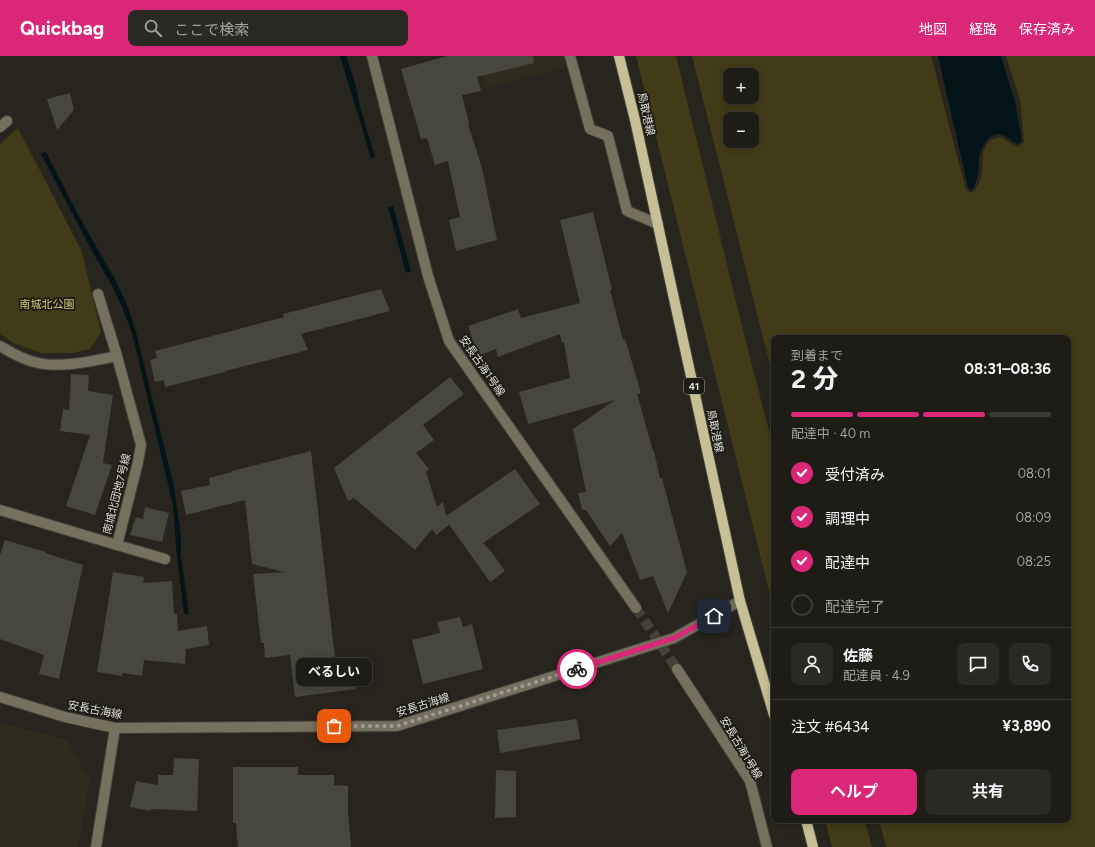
<!DOCTYPE html>
<html lang="ja">
<meta charset="utf-8">
<style>
:root{--surface:#1d1c16;--page:#2a2923;--text:#f1f3f6;--muted:#a0a1a1;--line:#3b3a35;--accent:#db2777}
body{margin:0;font-family:Figtree,"Noto Sans JP",sans-serif;background:var(--page);color:var(--text);height:100vh;display:flex;flex-direction:column;font-size:15px;white-space:nowrap}
*{box-sizing:border-box;margin:0}
p{font-size:13px;color:var(--muted)}
.icon{flex:none;width:22px;height:22px;fill:none;stroke:currentColor;stroke-width:2;stroke-linecap:round;stroke-linejoin:round}
.map{position:relative;flex:1;overflow:hidden}
.sheet{position:absolute;left:771px;top:279px;width:300px;height:488px;display:flex;flex-direction:column;background:var(--surface);border-radius:8px;box-shadow:0 2px 10px #0003,0 0 0 1px var(--line)}
.sheet>*{flex:none}
.fabs{position:absolute;left:723px;top:12px;display:grid;gap:8px}
.fabs a{display:grid;place-items:center;width:36px;height:36px;border-radius:8px;background:var(--surface);box-shadow:0 2px 10px #0003,0 0 0 1px var(--line);font-size:20px}
.pin{position:absolute;display:grid;place-items:center;width:34px;height:34px;color:#fff;margin:-17px;border-radius:8px;box-shadow:0 2px 6px #0006}
.courier{position:absolute;display:grid;place-items:center;width:40px;height:40px;margin:-20px;border:3px solid #db2777;border-radius:50%;background:#fff;color:#222;box-shadow:0 1px 5px #0007}
.bubble{position:absolute;height:28px;border-radius:8px;background:var(--surface);box-shadow:0 2px 10px #0003,0 0 0 1px var(--line);font-size:13px;font-weight:700;line-height:28px;text-align:center}
.head em{font-style:normal;font-weight:700}
.head div{display:flex;flex-direction:column-reverse}
.head{display:flex;align-items:center;justify-content:space-between;height:68px;padding:0 20px}
h1{font-size:26px;font-weight:700;line-height:30px}
.bar{display:grid;grid-template-columns:repeat(4,1fr);gap:6px 4px;align-content:center;height:48px;padding:0 20px}
.bar i{height:5px;border-radius:3px;background:var(--line)}
.bar .selected{background:var(--accent)}
.bar p{grid-column:span 4}
.line{display:flex;align-items:center;gap:10px;padding:0 20px;border-top:1px solid var(--line)}
.line div{flex:1}
.round{display:grid;place-items:center;flex:none;width:42px;height:42px;border-radius:8px;background:var(--page)}
ol{padding:0 20px;list-style:none}
li{display:flex;align-items:center;gap:12px;height:44px}
li p{margin-inline-start:auto}
li .icon{padding:4px;border-radius:50%;background:var(--accent);color:#fff;stroke-width:4}
li:last-child{color:var(--muted)}
li i{width:22px;height:22px;border:2px solid var(--line);border-radius:50%}
.action{display:flex;gap:8px;margin-top:auto;padding:8px 20px}
.action a{flex:1;height:46px;border-radius:8px;background:var(--accent);color:#fff;font-size:16px;font-weight:700;line-height:46px;text-align:center}
.action a+a{background:var(--page);color:var(--text)}
header{display:flex;align-items:center;gap:24px;box-sizing:border-box;height:56px;padding:0 20px;background:var(--accent);color:#fff}
header strong{font-size:19px}
nav{display:flex;gap:22px;margin-inline-start:auto;font-size:14px}
.search{width:280px;height:36px;background:var(--page);display:flex;align-items:center;gap:10px;box-sizing:border-box;padding:0 14px;border-radius:8px;color:var(--muted);font-size:15px}
.map>svg:first-child{display:block}
</style>
<header>
<strong>Quickbag</strong>
<div class="search"><svg class="icon" aria-label="search" viewBox="0 0 24 24"><circle cx="10" cy="10" r="6"/><path d="M15 15l6 6"/></svg>ここで検索</div>
<nav><a>地図</a><a>経路</a><a>保存済み</a></nav>
</header>
<div class="map">
<svg width="1095" height="791" viewBox="0 0 1095 791">
<rect width="100%" height="100%" fill="#27251d"/>
<g fill="#2f2c1e">
<path d="M477,0H564L567,12L485,33Z"/>
<path d="M0,667L67,684L90,725L78,791H0Z"/>
</g>
<g fill="#423b17" fill-rule="evenodd">
<path d="M636,0H676L745,282L774,394V555Z"/>
<path d="M692,0H931L966,134L972,137C977,132 981,125 982,117C983,102 980,85 1000,81L1018,91L1024,86L1020,44L1006,0H1095V791H886L879,764H1068V282H774V325ZM730,19H752V41H730ZM730,63H752V85H730Z"/>
<path d="M18,72L82,196L101,276L90,293L73,297H41L13,287L0,278V89L4,84Z"/>
<path d="M825,764H865L872,791H832Z"/>
</g>
<g fill="#031419">
<path d="M340,0H346L355,27L360,50L375,101L371,102Z"/>
<path d="M938,0H1001L1015,46L1022,85L1018,88C1011,86 1007,79 999,78C988,77 981,92 979,102C979,107 979,113 978,118C977,124 975,130 971,135L968,131Z"/>
<path d="M46,96L80,162L116,225L128,251L136,276L174,431L181,479V500L189,558H184L177,501L173,449L132,277L122,251L111,228L93,197L41,98Z"/>
<path d="M393,150L411,215L406,217L388,151Z"/>
</g>
<g fill="#48473e">
<path d="M447,0H533L534,7L477,21L481,35L462,39L469,67L468,68L482,112L497,184L456,195L449,164L460,161L448,105L435,109L427,82L421,83L401,13Z"/>
<path d="M70,37L74,54L57,74L47,43Z"/>
<path d="M593,156L612,234H610L623,284L625,283L641,337L637,338L653,395H654L660,422H662L687,516L668,557L653,520L640,524L622,477L610,490L586,454H582L578,437L586,436L573,373L615,344L528,368L519,336L570,322L564,286L562,287L560,278L498,301L496,293L478,300L468,270L518,253L521,262L580,247L560,164Z"/>
<path d="M381,233L390,255L301,278L308,294L225,315V316L165,331L164,324L155,326L150,304L157,302L155,295L284,261L283,258Z"/>
<path d="M71,318L89,319L88,335L113,339L103,407L112,409L95,459L66,450L90,379L60,375L63,353L69,354Z"/>
<path d="M450,321L464,338L423,369L434,384L416,397L429,413L426,416L437,451L443,446L446,460L515,413L540,448L483,487L493,498L505,515L490,526L448,467L449,469L436,479L432,473L415,494L354,442L348,445L334,412Z"/>
<path d="M311,395L336,611L352,608L356,633L295,641L290,599L265,602L264,587H261L253,518L284,516L252,508L245,444L186,459L181,435L210,429L209,422L232,416V415Z"/>
<path d="M145,451L169,457L162,486L130,479L136,461L143,463Z"/>
<path d="M5,484L46,496L45,497L83,509L59,623L39,618L44,599L0,583V499Z"/>
<path d="M113,516L144,521L143,527L172,525L174,558H177L178,575L207,570L209,589L186,593L185,608L144,604L142,620L123,617L122,620L97,616Z"/>
<path d="M460,561L463,571L472,568L483,613L423,628L412,584L440,577L437,566Z"/>
<path d="M577,663L580,683L500,697L497,674Z"/>
<path d="M174,702L199,703L197,755L151,753L150,755L130,751L136,725L158,729V719H173Z"/>
<path d="M233,711H298V719H334V729L348,730V756L351,791H238L236,767H233Z"/>
<path d="M496,714L516,715V761L495,762Z"/>
</g>
<g fill="none" stroke-linecap="round" stroke-linejoin="round">
<path stroke="#434139" stroke-width="10" stroke-dasharray="10 5" stroke-linecap="butt" d="M636,552L677,613"/>
<g stroke="#44433b" stroke-width="12">
<g id="minor">
<path d="M372,0L428,220L449,285L636,552"/>
<path d="M570,0L590,73L608,80L627,155L658,168"/>
<path d="M0,71L7,65"/>
<path d="M98,238L117,300"/>
<path d="M0,290C10,296 22,303 34,306C58,313 93,305 117,300L141,389L138,406L117,489L0,454"/>
<path d="M117,489L165,503"/>
<path d="M677,613L750,725L767,791"/>
<path d="M0,641L65,661L115,672L397,670L674,582L740,545"/>
<path d="M96,791L115,672"/>
</g>
</g>
<g stroke="#44433b" stroke-width="12">
<g id="major">
<path d="M619,0L635,64L740,545L774,659"/>
<path d="M806,764L813,791"/>
</g>
</g>
<use href="#minor" stroke="#75715e" stroke-width="10"/>
<use href="#major" stroke="#c7bf96" stroke-width="10"/>
</g>
<g fill="none" stroke-linecap="round" stroke-linejoin="round">
<path stroke="#9f9d97" stroke-width="4" stroke-dasharray="0 7.2" d="M334,670H397L577,613"/>
<path stroke="#db2777" stroke-width="5" d="M577,613L674,582L714,560"/>
</g>
<g text-anchor="middle" dominant-baseline="central" stroke-width="3.5" stroke-linejoin="round" paint-order="stroke">
<rect fill="#1d1c14" stroke="#a5a49d" stroke-width="1" x="684" y="322" width="20" height="16" rx="3"/>
<g font-size="10" font-weight="bold" fill="#dfded8">
<text x="694" y="330">41</text>
</g>
<g font-size="11" fill="#dfded8" stroke="#1d1c14">
<text transform="translate(646 58) rotate(77)">鳥取港線</text>
<text transform="translate(482 310) rotate(55)">安長古海1号線</text>
<text transform="translate(715 375) rotate(78)">鳥取港線</text>
<text transform="translate(117 438) rotate(-76)">南城北団地7号線</text>
<text transform="translate(423 649) rotate(-17)">安長古海線</text>
<text transform="translate(95 654) rotate(11)">安長古海線</text>
<text transform="translate(741 692) rotate(59)">安長古海1号線</text>
</g>
<g font-size="11" fill="#d7c87e" stroke="#1d1c14">
<text x="47" y="248">南城北公園</text>
</g>
</g>
</svg>
<div class="fabs">
<a>+</a>
<a>−</a>
</div>
<div class="pin" style="left:334px;top:670px;background:#ea580c"><svg class="icon" aria-label="bag" viewBox="0 0 24 24"><path d="M5 8h14l-1 12H6zM9 8a3 3 0 0 1 6 0"/></svg></div>
<div class="pin" style="left:714px;top:560px;background:#1f2937"><svg class="icon" aria-label="home" viewBox="0 0 24 24"><path d="M3 11l9-7 9 7M6 9v11h12V9"/></svg></div>
<div class="courier" style="left:577px;top:613px"><svg class="icon" aria-label="bike" viewBox="0 0 24 24"><circle cx="6" cy="16" r="4"/><circle cx="18" cy="16" r="4"/><path d="M6 16l4-8h5l3 8M10 8l3 8H6M13 5h3"/></svg></div>
<div class="bubble" style="left:296px;top:602px;width:76px">べるしい</div>
<section class="sheet">
<div class="head"><div><h1>2 分</h1><p>到着まで</p></div><em>08:31–08:36</em></div>
<div class="bar"><i class="selected"></i><i class="selected"></i><i class="selected"></i><i></i><p>配達中 · 40 m</p></div>
<ol>
<li><svg class="icon" aria-label="check" viewBox="0 0 24 24"><path d="M5 12l5 5 9-10"/></svg>受付済み<p>08:01</p></li>
<li><svg class="icon" aria-label="check" viewBox="0 0 24 24"><path d="M5 12l5 5 9-10"/></svg>調理中<p>08:09</p></li>
<li><svg class="icon" aria-label="check" viewBox="0 0 24 24"><path d="M5 12l5 5 9-10"/></svg>配達中<p>08:25</p></li>
<li><i></i>配達完了</li>
</ol>
<div class="line" style="height:72px"><a class="round"><svg class="icon" aria-label="person" viewBox="0 0 24 24"><circle cx="12" cy="8" r="4"/><path d="M4 21q1-7 8-7t8 7"/></svg></a><div><b>佐藤</b><p>配達員 · 4.9</p></div><a class="round"><svg class="icon" aria-label="chat" viewBox="0 0 24 24"><path d="M4 5h16v11H9l-5 4z"/></svg></a><a class="round"><svg class="icon" aria-label="phone" viewBox="0 0 24 24"><path d="M5 4h4l2 5-3 2q2 4 5 5l2-3 5 2v4C11 20 4 13 5 4z"/></svg></a></div>
<div class="line" style="height:52px"><div>注文 #6434</div><b>¥3,890</b></div>
<div class="action"><a>ヘルプ</a><a>共有</a></div>
</section>
</div>
